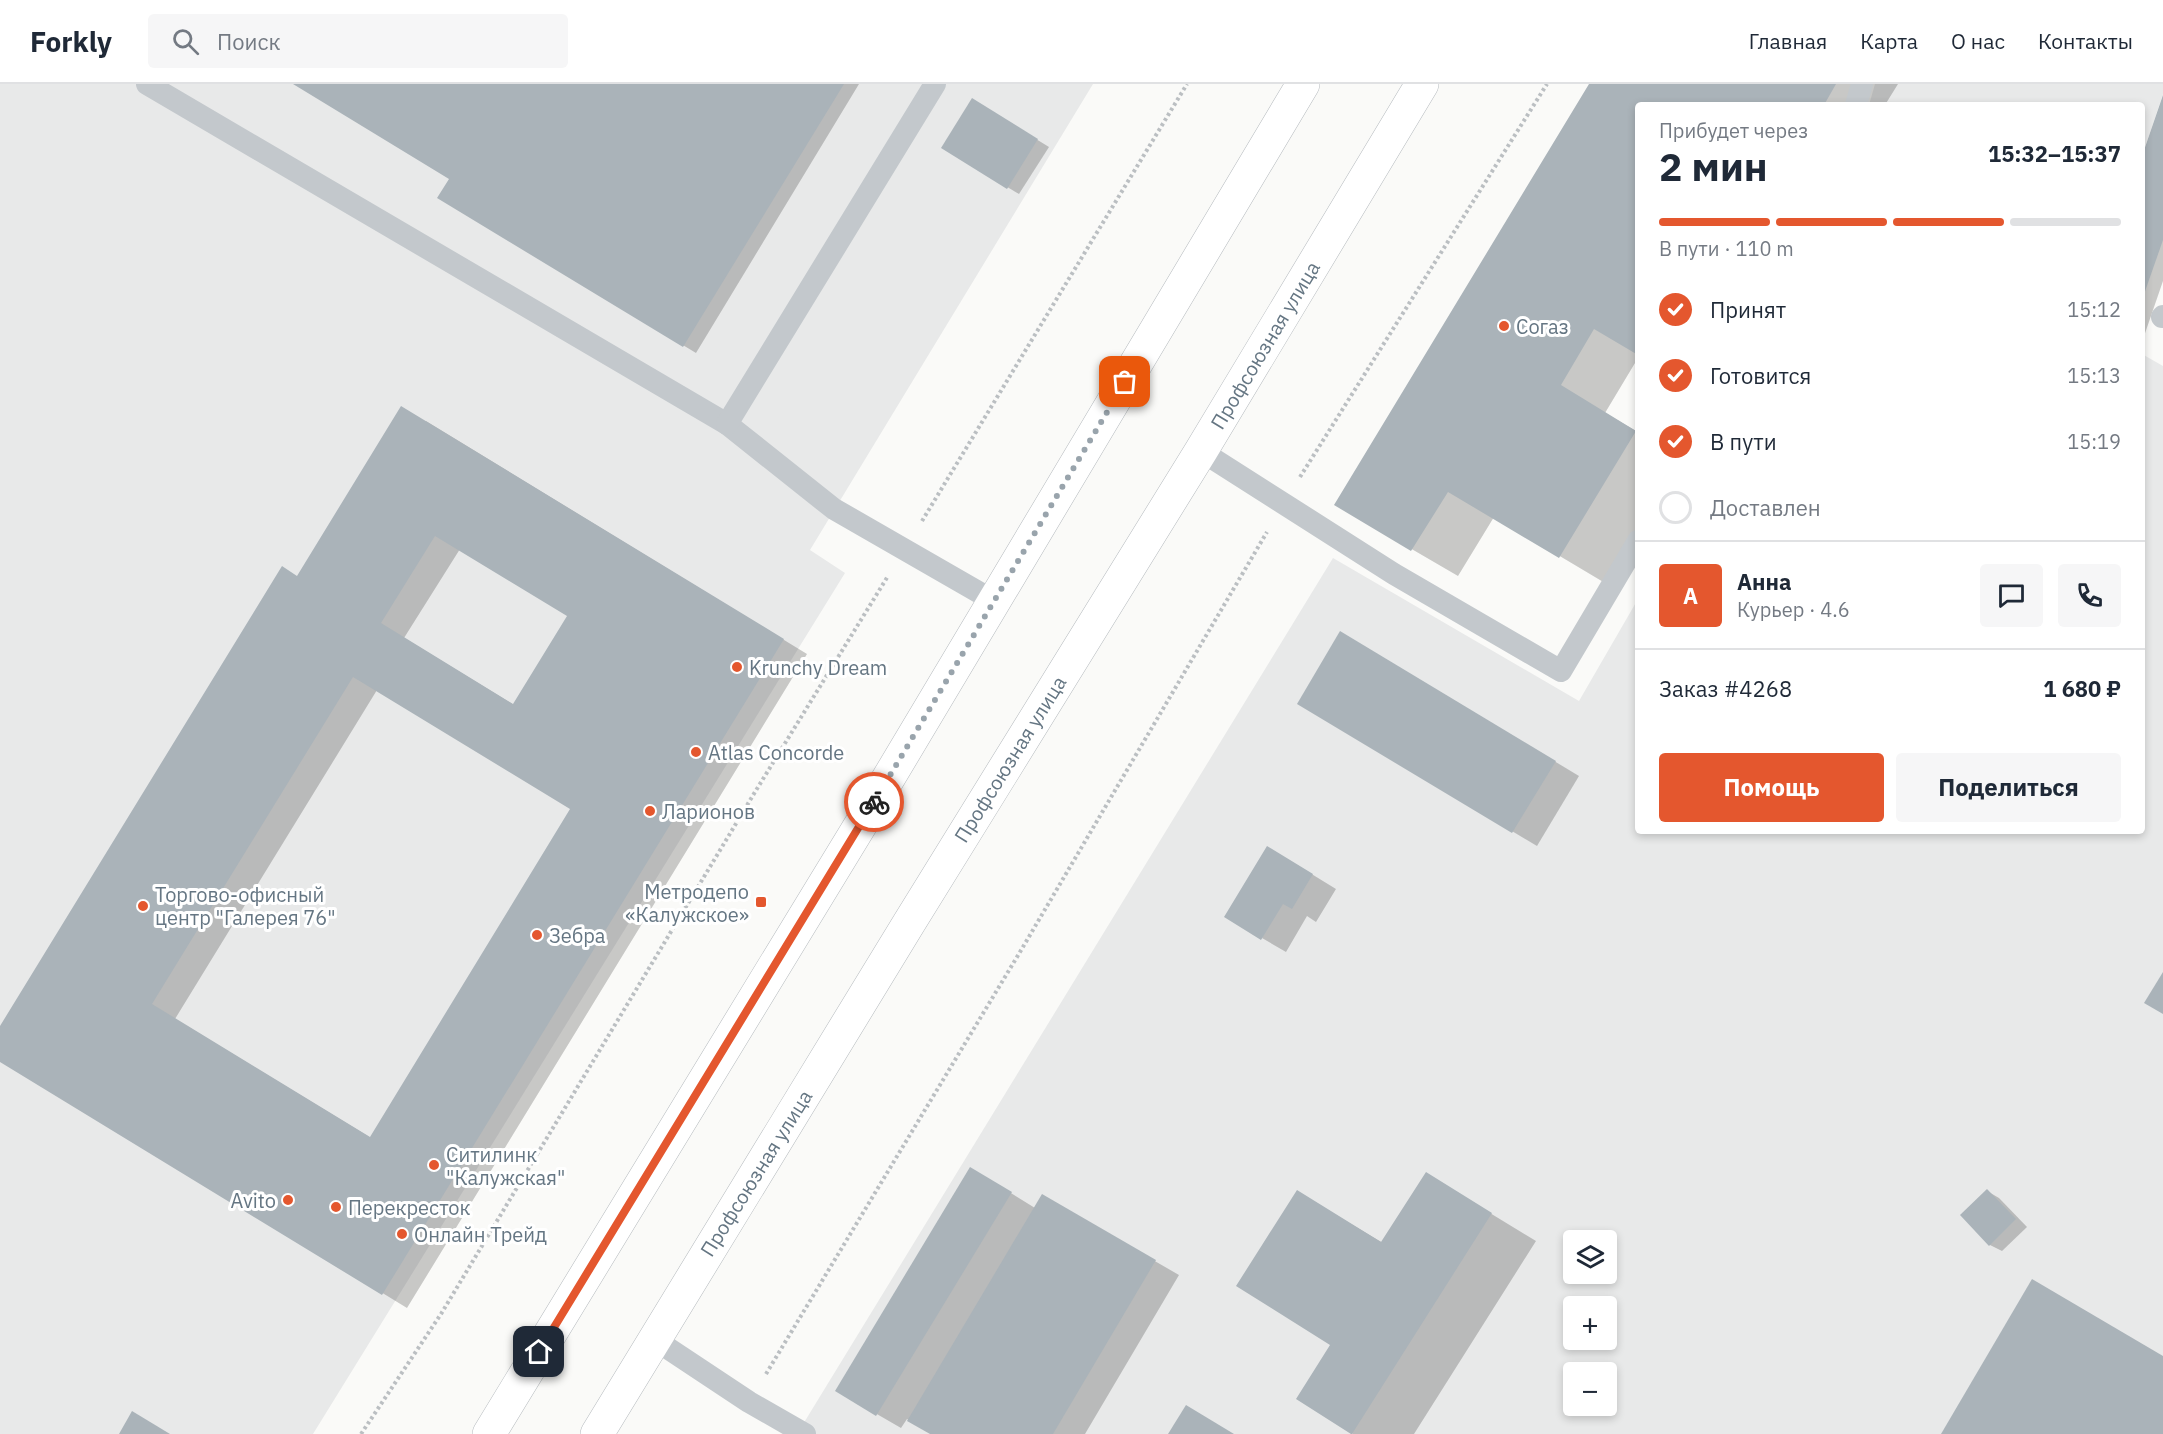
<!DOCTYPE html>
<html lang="ru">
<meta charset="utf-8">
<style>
:root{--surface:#fff;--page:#f6f6f7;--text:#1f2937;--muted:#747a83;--line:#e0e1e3;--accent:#e4572e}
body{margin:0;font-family:"IBM Plex Sans",sans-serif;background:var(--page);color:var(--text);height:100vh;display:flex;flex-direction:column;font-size:22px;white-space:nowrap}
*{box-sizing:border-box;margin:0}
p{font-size:20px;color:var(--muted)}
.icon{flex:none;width:33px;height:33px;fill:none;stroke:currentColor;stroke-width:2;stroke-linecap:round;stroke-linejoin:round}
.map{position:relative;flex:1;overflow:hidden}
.details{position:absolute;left:1635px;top:18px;width:510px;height:732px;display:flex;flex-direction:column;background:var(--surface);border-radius:6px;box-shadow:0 3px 9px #0003}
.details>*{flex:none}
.buttons{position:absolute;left:1563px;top:1146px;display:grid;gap:12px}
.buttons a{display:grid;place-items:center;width:54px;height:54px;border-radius:6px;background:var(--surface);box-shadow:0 3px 9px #0003;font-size:30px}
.pin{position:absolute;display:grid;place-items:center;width:51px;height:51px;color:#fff;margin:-26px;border-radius:12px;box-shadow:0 3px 9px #0006}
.courier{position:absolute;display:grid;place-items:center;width:60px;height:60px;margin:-30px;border:4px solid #e4572e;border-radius:50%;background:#fff;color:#222;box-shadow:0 2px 8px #0007}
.head em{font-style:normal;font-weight:700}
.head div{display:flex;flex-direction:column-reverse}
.head{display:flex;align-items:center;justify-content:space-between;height:102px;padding:0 24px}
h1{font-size:39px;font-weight:700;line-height:45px}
.bar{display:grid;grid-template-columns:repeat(4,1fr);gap:9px 6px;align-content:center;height:72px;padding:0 24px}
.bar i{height:8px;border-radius:4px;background:var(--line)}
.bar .current{background:var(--accent)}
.bar p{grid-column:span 4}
.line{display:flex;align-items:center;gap:15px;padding:0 24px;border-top:2px solid var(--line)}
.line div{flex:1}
.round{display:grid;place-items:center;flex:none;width:63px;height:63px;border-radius:6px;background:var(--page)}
ol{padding:0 24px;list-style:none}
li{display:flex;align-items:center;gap:18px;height:66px}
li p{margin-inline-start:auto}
li .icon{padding:6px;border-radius:50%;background:var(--accent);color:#fff;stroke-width:4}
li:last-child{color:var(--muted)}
li i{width:33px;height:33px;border:3px solid var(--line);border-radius:50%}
.action{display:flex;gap:12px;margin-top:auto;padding:12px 24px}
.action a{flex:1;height:69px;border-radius:6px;background:var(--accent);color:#fff;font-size:24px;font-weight:700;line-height:69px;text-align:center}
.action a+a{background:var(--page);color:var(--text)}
header{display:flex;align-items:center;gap:36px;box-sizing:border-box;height:84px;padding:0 30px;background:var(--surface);border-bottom:2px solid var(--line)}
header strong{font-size:28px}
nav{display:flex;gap:33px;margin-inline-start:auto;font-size:21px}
.search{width:420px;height:54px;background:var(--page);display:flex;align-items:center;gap:15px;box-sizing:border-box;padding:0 21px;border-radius:6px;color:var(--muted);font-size:22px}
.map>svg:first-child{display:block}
</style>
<header>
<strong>Forkly</strong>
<div class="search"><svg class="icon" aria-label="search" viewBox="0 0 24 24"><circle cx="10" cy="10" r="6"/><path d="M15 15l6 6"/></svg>Поиск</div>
<nav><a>Главная</a><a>Карта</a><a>О нас</a><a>Контакты</a></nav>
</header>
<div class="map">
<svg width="2163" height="1350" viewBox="0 0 2163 1350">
<rect width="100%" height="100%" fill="#fafaf8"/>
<g fill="#e8e9e9" fill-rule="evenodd">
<path d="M0,0H1093L810,466L845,489L313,1350H0Z"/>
<path d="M1875,0H2163V10L2142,72V21H1869Z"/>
<path d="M2142,270L2163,282V1350H797L1333,474L1579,617L1638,515V747H2142ZM1574,1156H1606V1190H1574ZM1574,1222H1606V1256H1574ZM1574,1288H1606V1322H1574Z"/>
</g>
<g fill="#0003" fill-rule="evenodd">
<path d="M296,0H859L696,269L440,114L451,94Z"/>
<path d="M1590,0H1898L1885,21H1638V274L1605,329L1638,348V445L1605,499L1494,433L1458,492L1336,421Z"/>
<path d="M2163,15V197L2142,258V76Z"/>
<path d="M984,23L1049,63L1019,110L943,64Z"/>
<path d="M426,337L807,570L407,1224L0,975V945L298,493ZM460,465L569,531L514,621L404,554ZM377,606L572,724L371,1054L175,935Z"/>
<path d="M1365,563L1579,692L1537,762L1299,619Z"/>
<path d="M1292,778L1336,805L1316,838L1307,832L1286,868L1262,854Z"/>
<path d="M1426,1090L1536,1157L1414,1350H1353L1298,1314L1332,1260L1297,1108L1383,1159Z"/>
<path d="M995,1099L1035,1124L1042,1112L1179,1191L1085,1350H933L907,1335L901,1344L837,1307Z"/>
<path d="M1987,1107L1999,1114L2027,1143L2002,1167L1990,1161Z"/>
</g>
<g fill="#aab3b9" fill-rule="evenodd">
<path d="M293,0H844L683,263L437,114L449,95Z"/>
<path d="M1589,0H1836L1824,21H1638V271L1594,245L1561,301L1636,347L1559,474L1448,408L1411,467L1334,421Z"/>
<path d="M2163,11V156L2142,216V72Z"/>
<path d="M972,14L1038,55L1007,105L941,64Z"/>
<path d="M401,322L784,555L382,1211L0,978V942L282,482L297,492ZM435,452L567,532L513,620L381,539ZM353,593L570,725L370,1053L152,920Z"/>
<path d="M1340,547L1556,677L1512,749L1297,620Z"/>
<path d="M1267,762L1313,790L1292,825L1283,820L1261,856L1224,833Z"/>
<path d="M2163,888V930L2144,919Z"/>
<path d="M970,1083L1012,1108L876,1332L835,1307Z"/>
<path d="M1426,1088L1492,1129L1352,1350H1351L1296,1315L1330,1261L1236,1202L1297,1106L1381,1158Z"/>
<path d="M1987,1105L2016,1135L1989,1162L1960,1131Z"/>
<path d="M1042,1110L1156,1176L1053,1350H930L907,1337Z"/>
<path d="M2032,1195L2163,1272V1350H1941Z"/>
<path d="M1186,1321L1234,1350H1168Z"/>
<path d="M132,1327L170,1350H119Z"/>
</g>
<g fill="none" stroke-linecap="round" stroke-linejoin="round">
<g stroke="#b5babe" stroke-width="34">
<g id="primary">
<path d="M489,1350L861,740L1303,0"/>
<path d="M597,1350L909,839L1201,367L1422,0"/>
</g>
</g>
<g stroke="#bbbfc2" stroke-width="4" stroke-dasharray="3 3" stroke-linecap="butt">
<path d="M1300,393L1547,0"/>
<path d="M922,437L1187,0"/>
<path d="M766,1290L1020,868L1267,448"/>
<path d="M361,1350L441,1230L755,708L888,492"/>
</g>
<g stroke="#c3c8cc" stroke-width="22">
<path d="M147,0L727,340L834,425L994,517"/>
<path d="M1856,21L1862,0"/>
<path d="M2162,233L2163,232"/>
<path d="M727,340L935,0"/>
<path d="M1201,367L1394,490L1561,587L1638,457"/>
<path d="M654,1255L749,1318L805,1350"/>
</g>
<use href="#primary" stroke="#fff" stroke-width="33"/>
</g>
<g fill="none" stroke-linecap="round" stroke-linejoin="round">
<path stroke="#99a4ac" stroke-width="6" stroke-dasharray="0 10.8" d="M874,718L1125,298"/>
<path stroke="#e4572e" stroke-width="8" d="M539,1268L874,718"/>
</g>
<g fill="#e4572e" stroke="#fff" stroke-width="2">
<circle cx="1504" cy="242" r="6"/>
<circle cx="737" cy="583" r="6"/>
<circle cx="696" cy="668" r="6"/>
<circle cx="650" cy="727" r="6"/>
<rect x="755" y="812" width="12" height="12" rx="3"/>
<circle cx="143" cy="822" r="6"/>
<circle cx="537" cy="851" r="6"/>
<circle cx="434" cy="1081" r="6"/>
<circle cx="288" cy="1116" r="6"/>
<circle cx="336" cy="1123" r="6"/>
<circle cx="402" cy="1150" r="6"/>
</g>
<g text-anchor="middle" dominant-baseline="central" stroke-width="6" stroke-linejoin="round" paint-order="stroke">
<g font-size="20" fill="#657683" stroke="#fff" text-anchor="start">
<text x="1516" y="242">Согаз</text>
<text x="749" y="583">Krunchy Dream</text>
<text x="708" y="668">Atlas Concorde</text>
<text x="662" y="727">Ларионов</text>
<text x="749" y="807" text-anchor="end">Метродепо<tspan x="749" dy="23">«Калужское»</tspan></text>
<text x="155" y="810">Торгово-офисный<tspan x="155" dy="23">центр "Галерея 76"</tspan></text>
<text x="549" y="851">Зебра</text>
<text x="446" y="1070">Ситилинк<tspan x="446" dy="23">"Калужская"</tspan></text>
<text x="276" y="1116" text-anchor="end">Avito</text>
<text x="348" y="1123">Перекресток</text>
<text x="414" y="1150">Онлайн Трейд</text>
</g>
<g font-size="20" fill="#657683" stroke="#fff">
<text transform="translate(1265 261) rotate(-59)">Профсоюзная улица</text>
<text transform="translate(1010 675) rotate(-58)">Профсоюзная улица</text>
<text transform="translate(756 1089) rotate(-58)">Профсоюзная улица</text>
</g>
</g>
</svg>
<div class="buttons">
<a><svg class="icon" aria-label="layers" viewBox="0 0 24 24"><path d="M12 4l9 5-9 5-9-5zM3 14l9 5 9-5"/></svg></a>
<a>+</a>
<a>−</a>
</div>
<div class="pin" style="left:1125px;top:298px;background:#ea580c"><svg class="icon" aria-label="bag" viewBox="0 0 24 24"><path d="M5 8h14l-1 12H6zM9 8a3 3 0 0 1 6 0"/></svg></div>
<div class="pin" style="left:539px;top:1268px;background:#1f2937"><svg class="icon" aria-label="home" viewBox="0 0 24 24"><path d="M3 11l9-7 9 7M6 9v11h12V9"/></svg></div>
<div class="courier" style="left:874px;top:718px"><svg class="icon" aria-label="bike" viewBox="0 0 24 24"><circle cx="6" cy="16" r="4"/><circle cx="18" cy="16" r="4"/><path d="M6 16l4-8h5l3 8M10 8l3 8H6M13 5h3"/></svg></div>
<section class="details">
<div class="head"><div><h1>2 мин</h1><p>Прибудет через</p></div><em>15:32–15:37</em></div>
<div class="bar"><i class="current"></i><i class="current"></i><i class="current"></i><i></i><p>В пути · 110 m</p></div>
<ol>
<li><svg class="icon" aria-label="check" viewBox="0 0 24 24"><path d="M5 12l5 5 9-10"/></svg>Принят<p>15:12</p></li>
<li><svg class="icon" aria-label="check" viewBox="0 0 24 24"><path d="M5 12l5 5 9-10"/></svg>Готовится<p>15:13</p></li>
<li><svg class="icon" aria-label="check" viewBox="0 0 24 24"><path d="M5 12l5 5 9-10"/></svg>В пути<p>15:19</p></li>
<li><i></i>Доставлен</li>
</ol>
<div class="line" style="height:108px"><b class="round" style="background:var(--accent);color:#fff">А</b><div><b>Анна</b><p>Курьер · 4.6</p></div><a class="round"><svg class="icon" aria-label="chat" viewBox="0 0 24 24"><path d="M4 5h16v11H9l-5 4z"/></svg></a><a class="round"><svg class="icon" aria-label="phone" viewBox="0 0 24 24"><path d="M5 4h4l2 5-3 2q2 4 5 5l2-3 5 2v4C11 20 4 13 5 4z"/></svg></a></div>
<div class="line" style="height:78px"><div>Заказ #4268</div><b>1 680 ₽</b></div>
<div class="action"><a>Помощь</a><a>Поделиться</a></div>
</section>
</div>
